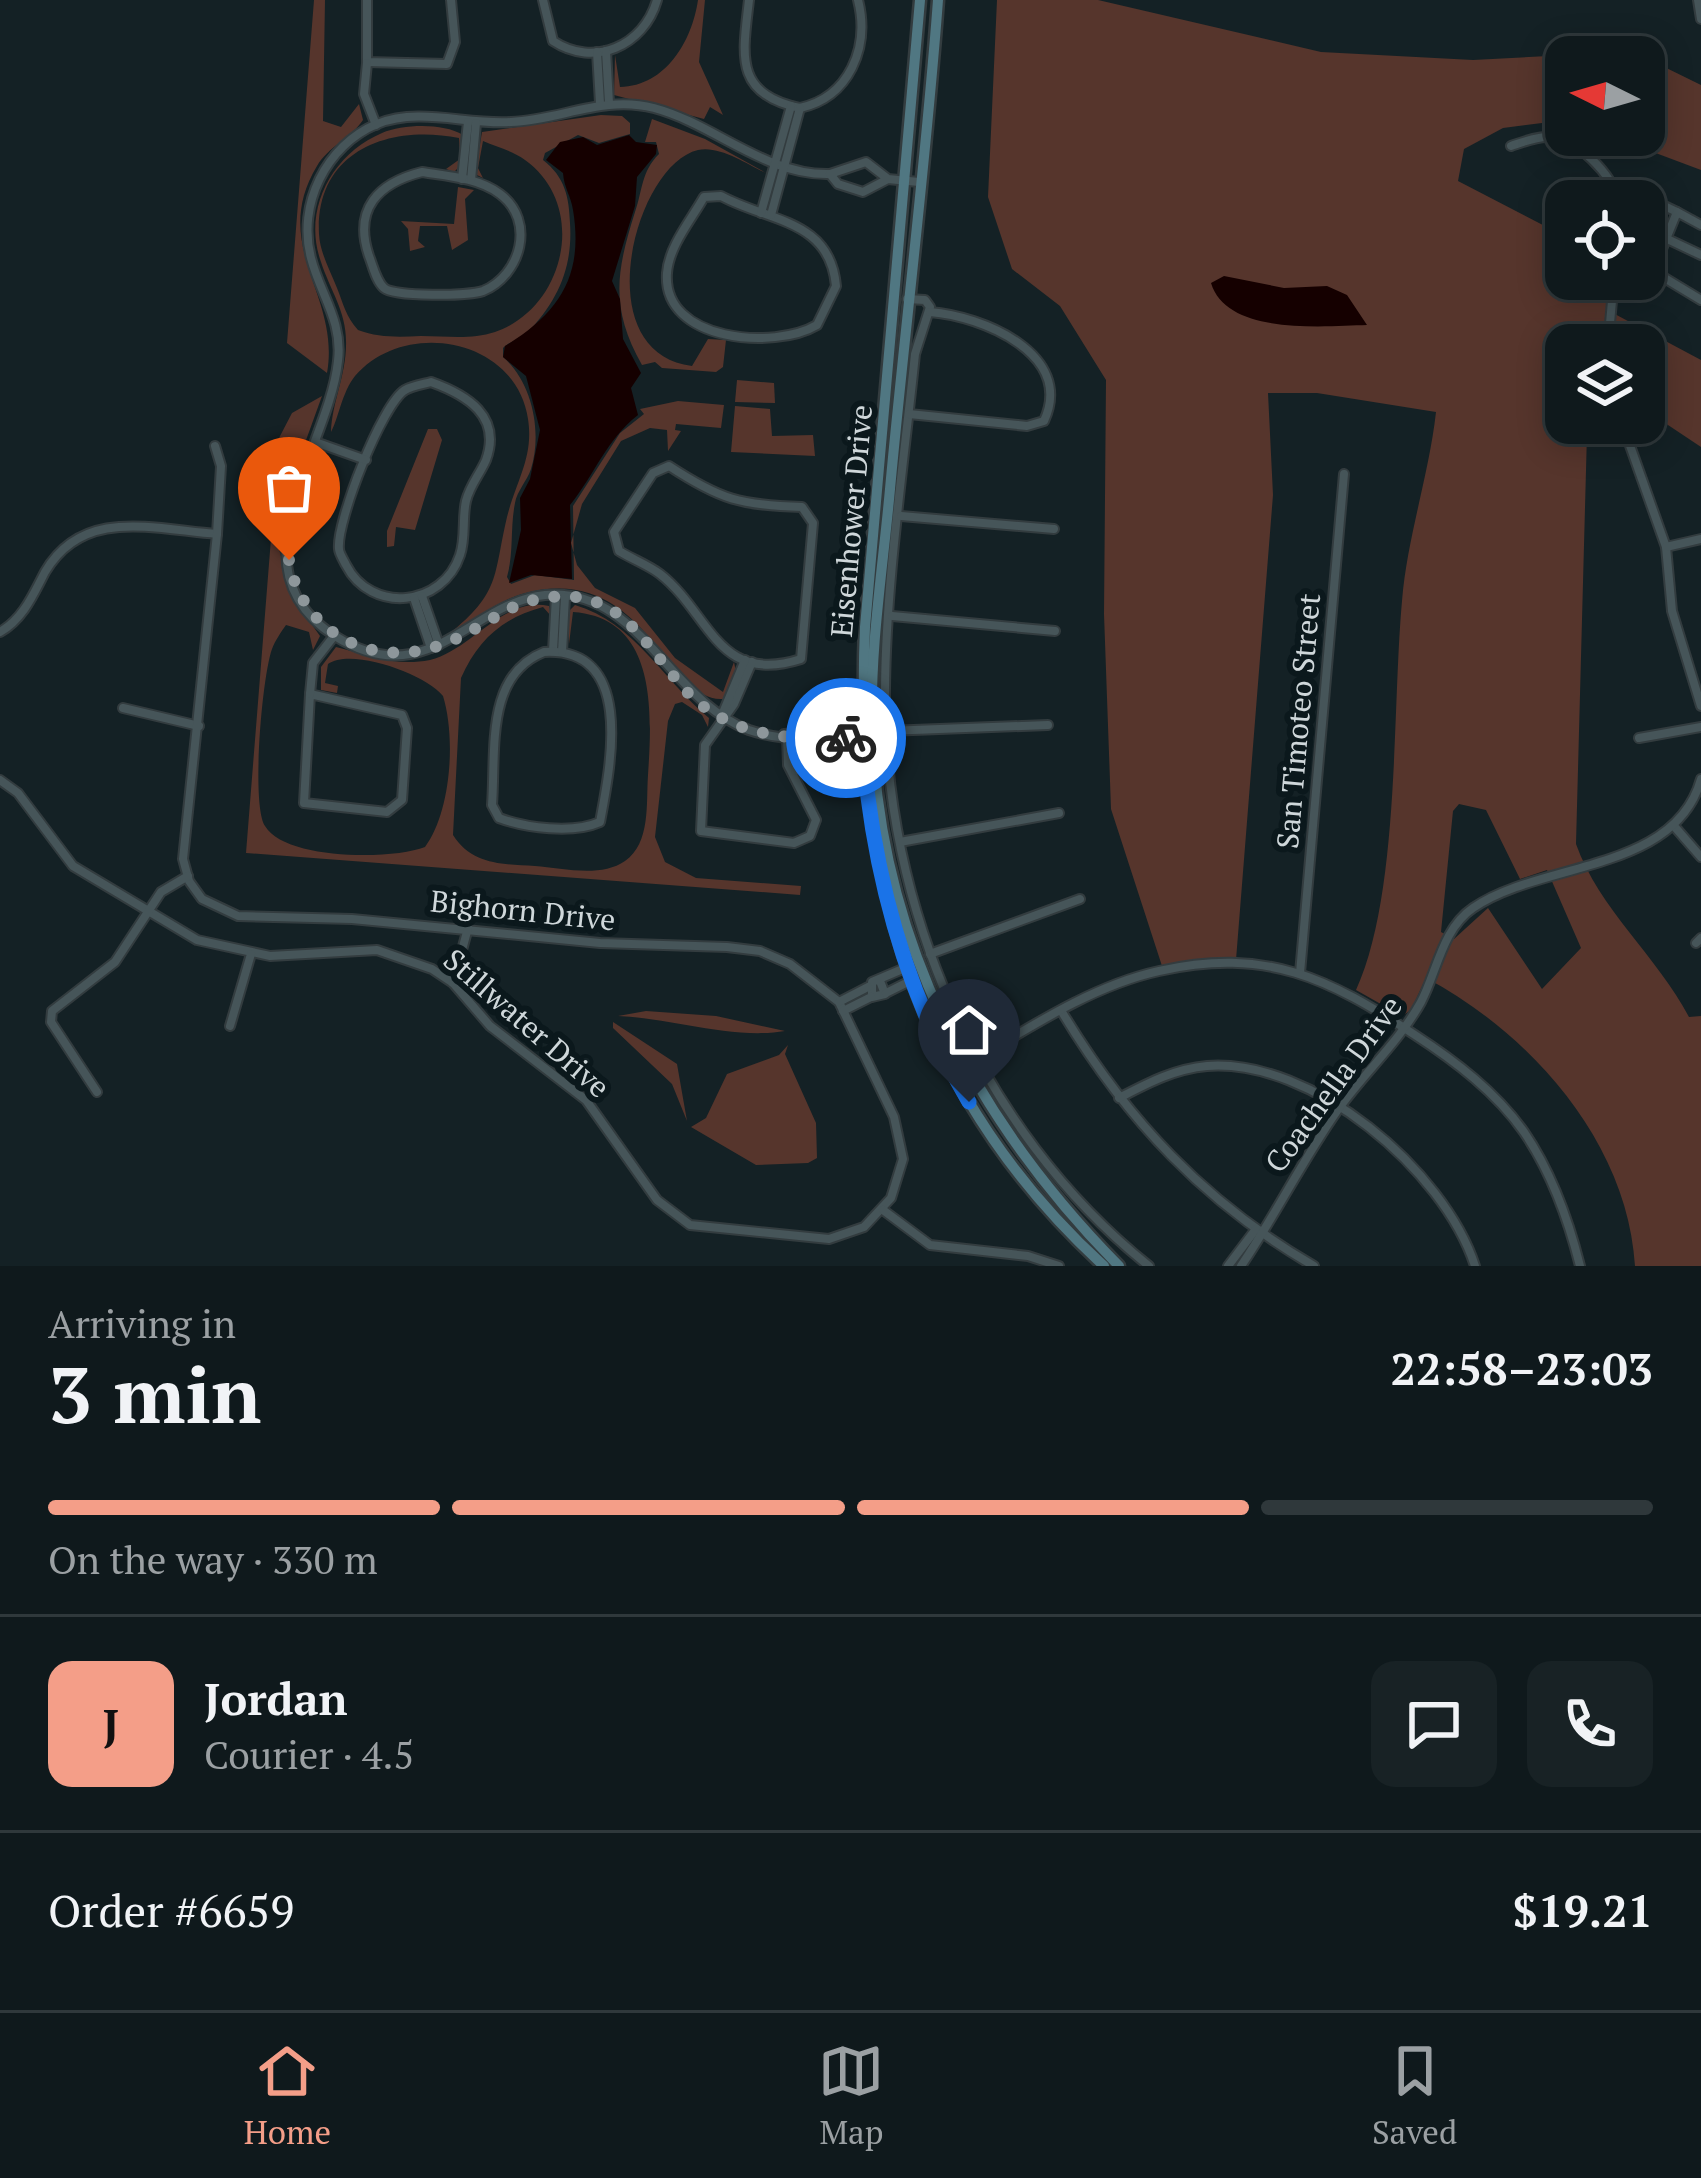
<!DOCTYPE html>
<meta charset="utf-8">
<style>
:root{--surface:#0f191c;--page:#182225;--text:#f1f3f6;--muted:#9ba0a3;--line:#2f383b;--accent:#f49e88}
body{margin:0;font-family:"PT Serif",serif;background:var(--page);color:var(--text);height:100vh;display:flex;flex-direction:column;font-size:45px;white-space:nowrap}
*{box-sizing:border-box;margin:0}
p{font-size:39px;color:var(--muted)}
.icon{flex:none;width:66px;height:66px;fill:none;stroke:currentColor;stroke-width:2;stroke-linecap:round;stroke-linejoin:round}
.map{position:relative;height:1266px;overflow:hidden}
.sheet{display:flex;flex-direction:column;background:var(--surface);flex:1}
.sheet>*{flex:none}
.needle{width:78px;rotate:275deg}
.tools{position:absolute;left:1545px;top:36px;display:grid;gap:24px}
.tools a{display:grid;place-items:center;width:120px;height:120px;border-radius:24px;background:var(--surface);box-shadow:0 6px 30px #0003,0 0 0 3px var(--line);font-size:60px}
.pin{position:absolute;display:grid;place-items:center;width:102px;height:102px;color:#fff;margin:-123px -51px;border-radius:50% 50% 50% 0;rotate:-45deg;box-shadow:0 0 12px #0007}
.pin .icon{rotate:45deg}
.courier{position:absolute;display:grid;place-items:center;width:120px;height:120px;margin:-60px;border:9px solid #1a73e8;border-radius:50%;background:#fff;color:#222;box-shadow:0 3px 15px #0007}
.overview em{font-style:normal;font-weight:700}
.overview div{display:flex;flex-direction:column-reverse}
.overview{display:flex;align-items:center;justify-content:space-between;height:204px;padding:0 48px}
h1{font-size:78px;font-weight:700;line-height:90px}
.bar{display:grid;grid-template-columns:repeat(4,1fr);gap:18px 12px;align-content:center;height:144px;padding:0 48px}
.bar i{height:15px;border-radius:9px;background:var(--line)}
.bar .on{background:var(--accent)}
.bar p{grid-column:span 4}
.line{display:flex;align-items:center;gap:30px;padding:0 48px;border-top:3px solid var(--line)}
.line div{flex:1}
.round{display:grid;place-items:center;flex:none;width:126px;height:126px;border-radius:24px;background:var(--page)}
.dock{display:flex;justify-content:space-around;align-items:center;height:168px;border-top:3px solid var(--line);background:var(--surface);font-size:33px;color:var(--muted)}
.dock a{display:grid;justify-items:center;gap:6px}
.dock .on{color:var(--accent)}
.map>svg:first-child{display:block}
</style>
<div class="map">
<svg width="1701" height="1266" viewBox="0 0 1701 1266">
<rect width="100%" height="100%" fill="#142125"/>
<g fill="#56352c" fill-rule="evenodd">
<path d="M314,0H325L323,121L341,127L359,104L363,120C352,137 328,147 317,166C269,246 341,295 327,373L287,343Z"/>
<path d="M698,0H705L699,62L723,115L710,107L704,119L614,95L615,55L620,87C666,86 692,41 698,0Z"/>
<path d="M997,0H1098L1321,52L1473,60L1624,52V57H1566V120L1503,128L1464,149L1458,181L1566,237V279H1614L1611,312L1701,360V447L1659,419L1636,433H1587L1576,844C1599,909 1657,956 1689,1017L1701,1016V1266H1635C1628,1144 1532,1034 1426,978L1411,1010L1402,1016L1356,990C1400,894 1392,711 1402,601C1407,538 1429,475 1436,412L1317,393H1268L1273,495L1236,960L1162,966L1111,809L1104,614L1106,380L1060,306L1012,269L988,197ZM1566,345H1644V423H1566ZM1459,804L1486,810L1520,879L1547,870L1581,948L1542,989L1488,908L1454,939L1441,932L1453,811Z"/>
<path d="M1644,57L1701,85V170L1653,152L1628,135H1644Z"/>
<path d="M601,115L622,116L630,123V134L599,143L578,135L545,153L543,160C565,177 569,197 570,223C573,267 558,301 527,333C519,341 511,340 503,348V357C531,381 543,430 531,469C527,481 517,491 515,503C510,528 514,552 507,577L511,584L535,575L574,580L573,506L620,433L644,414L640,409L678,401L724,405L721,428L676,424L675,430L681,431L668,451L667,430L650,428L621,441L582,504L571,543L577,565L595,588L635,608L675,658L723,692L734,662L736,672L723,699C666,703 645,559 522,594C494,602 474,623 449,634C501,592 493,577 507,517C516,481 534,457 528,419C516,338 405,318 355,376C342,392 338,420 331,432C332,402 347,373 346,341C346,311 330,290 321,262C302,210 332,154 382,133C404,124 443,123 463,135L461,165L454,172L446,169L460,159L459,138C390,124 315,150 319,234C320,253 330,270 337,288C343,303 346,317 358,330C379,338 399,337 421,336C446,336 471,340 495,332C565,308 589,206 525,160C513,151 497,147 483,141L478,168L483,178L475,174L482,132Z"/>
<path d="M652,119L705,139L768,174C748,165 720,145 698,150C634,165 586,353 692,366L708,339L726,340L723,367L716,372L662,368L655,362L642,365C610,308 616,272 635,212C643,189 641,172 659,154L656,142H645Z"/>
<path d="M458,187L474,190L465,199L468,240L452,250L447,226H420L418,241L425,247L410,251L408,229L401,221L454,224Z"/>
<path d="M737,380L774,383L775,403L735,402Z"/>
<path d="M322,396L284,501L279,549L293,598L320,636L313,650L309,632L286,625C281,632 275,641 272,649C262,677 251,804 265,826C285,860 392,860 425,847C451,812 456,738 443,696C426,674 351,647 328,664L325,683L338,686L337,693L321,690V667L336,647C369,655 395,667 430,660C472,650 503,596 549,606L551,616L543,607C502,618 478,640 461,678L453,835C472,865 502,864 535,866C562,868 601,878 625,861C651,843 646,803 648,775C652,713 658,618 573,612L569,644L568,612L575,605C634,622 663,680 709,718L708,727L702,715L682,702L675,704L668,721L655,837L665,862L696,878L801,886L800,895L246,853L279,438L292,413Z"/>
<path d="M735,406L770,409L772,436L813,435L815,456L731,452Z"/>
<path d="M428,429H437L442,440L415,530L396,527L394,546L387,547V531Z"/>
<path d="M646,1011L716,1016L785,1031C733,1040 672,1018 618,1016Z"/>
<path d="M613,1022L677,1064L687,1121L672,1084L613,1028Z"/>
<path d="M788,1045L785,1054L816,1123L817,1158L808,1163L756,1165L691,1127L706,1118L727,1074L779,1055Z"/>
</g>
<g fill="#150000">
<path d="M629,135L636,142L657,145L656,154L637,177L635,206L612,281L620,299L623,339L641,373L631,388L638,415C606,440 595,474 570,505L572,579L531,575L509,583L521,530L520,498L530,479L540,430L526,376L503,357L505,346C559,313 584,276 573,210C571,196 564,188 563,173L546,160L560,142L583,137L597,145Z"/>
<path d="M1224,276L1284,288L1327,286L1347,295L1367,325C1324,326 1227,336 1211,283Z"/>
</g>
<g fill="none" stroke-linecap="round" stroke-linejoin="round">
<g stroke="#333c3f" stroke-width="12">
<g id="minor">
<path d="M367,0V62L447,64L455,42L451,0"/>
<path d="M543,0L553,41C594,68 644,46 657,0"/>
<path d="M749,0C743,54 733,94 800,108C849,97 870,48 858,0"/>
<path d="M1698,0L1701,19"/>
<path d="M606,51L609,103"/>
<path d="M597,52L600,103"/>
<path d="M367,63L364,94L376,125"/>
<path d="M1511,146C1523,142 1538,136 1549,137C1578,139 1612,174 1618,201"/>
<path d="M422,172C448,176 479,178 500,194C536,221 521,275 483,291C469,296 394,297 384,288C376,281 373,266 369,256C353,209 378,183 422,172Z"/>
<path d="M830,174C766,176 714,124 654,108C603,95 561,120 511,122C466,125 420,107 377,124C326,145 297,205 311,258C320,294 343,321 338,361C329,448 228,568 335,636C428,695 471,602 545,595C640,587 668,700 749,730C787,743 826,739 866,737"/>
<path d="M462,179L468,122"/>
<path d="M888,179L866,162L830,174L838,184L863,192L888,179L919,182"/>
<path d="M471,180L476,123"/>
<path d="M1635,192L1677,212"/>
<path d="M721,196C769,222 830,219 836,286L817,325C775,350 662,342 667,273C669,246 691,220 704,197Z"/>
<path d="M761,213L791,106"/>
<path d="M771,215L800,108"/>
<path d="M1701,225L1677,212L1653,271L1701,300"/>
<path d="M1644,228L1701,255"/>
<path d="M907,299L925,300L930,307L915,354C904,463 886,580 885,689C883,906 978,1129 1149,1266"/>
<path d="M1608,345L1614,279"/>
<path d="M431,382C467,395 502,416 486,460C480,474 470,485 466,501C462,518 466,538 460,555C443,607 371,614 346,565C344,561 339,553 339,549C336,522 382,404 405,390C412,386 424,384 431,382Z"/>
<path d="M909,414L1027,426L1044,421C1075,354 982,316 930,312"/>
<path d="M1622,423L1666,547L1672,611L1701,706"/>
<path d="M315,442L366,460"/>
<path d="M669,466C721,500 740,505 802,507L813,523L801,659C717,686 710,613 660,574C648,565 632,559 619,551L614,532L653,473Z"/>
<path d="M901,516L1054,529"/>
<path d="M1666,547L1701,539"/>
<path d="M422,596L439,645"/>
<path d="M414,598L431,648"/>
<path d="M892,616L1055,631"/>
<path d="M0,632C23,619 33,595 45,572C83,507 153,529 217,534"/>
<path d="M553,651L556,596"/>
<path d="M544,652C635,647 611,764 600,822C573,834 526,828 499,818L492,805C496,750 485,675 544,652Z"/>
<path d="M562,652L565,597"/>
<path d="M752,662L734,704L705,745L701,831L794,843L810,836L816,820L788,765L787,735"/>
<path d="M310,694L402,715L407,728L402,800L387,812L304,803Z"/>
<path d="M310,694L313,663L334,636"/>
<path d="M123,708L199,726"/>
<path d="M722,715L745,660"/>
<path d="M887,731L1048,725"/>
<path d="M784,734L865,728"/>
<path d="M1639,738L1701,727"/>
<path d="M795,771L796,738"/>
<path d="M0,780L18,793L73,866L197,940L270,956L377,950L432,969L453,983L490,1026L586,1100L657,1200L690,1225L829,1239L864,1227L891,1198L903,1159L894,1117L839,1002L790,964L760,951L727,947L600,943L352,919L238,916L202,899L189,881L183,859L217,534L221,466L215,446"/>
<path d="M1674,826L1701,857"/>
<path d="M900,842L1059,813"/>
<path d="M1696,943L1701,938"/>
<path d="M930,954L1080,899"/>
<path d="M1300,973L1344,474"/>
<path d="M880,981L885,994L872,997V982L905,968"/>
<path d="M453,983L468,928"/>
<path d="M886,993L910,981"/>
<path d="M839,1002L868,987"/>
<path d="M843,1011L871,997"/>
<path d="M1062,1012C1127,1120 1205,1203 1314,1266"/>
<path d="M230,1026L251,954"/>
<path d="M978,1058C1033,1025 1095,985 1159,971C1267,947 1328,978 1415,1035C1455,1061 1496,1092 1524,1132C1552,1173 1568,1218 1580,1266"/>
<path d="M97,1092L51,1022L52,1011L115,962L161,892L188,876"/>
<path d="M1119,1098C1148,1083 1174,1069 1207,1066C1312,1058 1444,1170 1475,1266"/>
<path d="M883,1210L930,1245L1028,1256L1059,1266"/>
<path d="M1228,1266L1256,1229"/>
<path d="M1241,1266C1275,1216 1302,1161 1337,1111C1363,1074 1399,1042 1421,1002C1437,972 1442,929 1473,908C1541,861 1675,873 1701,779"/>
</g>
</g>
<g stroke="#333c3f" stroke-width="15">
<g id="secondary">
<path d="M920,0L865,627C854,875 916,1094 1104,1266"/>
<path d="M938,0C926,163 905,326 890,489C883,567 870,647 872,725C878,936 973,1118 1119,1266"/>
</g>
</g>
<use href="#minor" stroke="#465559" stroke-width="8"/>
<use href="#secondary" stroke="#507782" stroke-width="10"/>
</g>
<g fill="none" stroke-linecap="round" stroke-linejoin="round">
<path stroke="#8e979b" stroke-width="12" stroke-dasharray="0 21.6" d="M289,560C301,632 372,670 441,645C493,626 512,592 575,597C630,602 656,661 691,696C733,736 792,741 846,738"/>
<path stroke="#1a73e8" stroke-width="15" d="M846,738L862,737C871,868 903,989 969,1102"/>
</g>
<g text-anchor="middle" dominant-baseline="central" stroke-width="12" stroke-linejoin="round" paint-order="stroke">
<g font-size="30" fill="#cfd7da" stroke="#0b181c">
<text transform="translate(851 521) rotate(-85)">Eisenhower Drive</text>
<text transform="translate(1298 721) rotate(-85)">San Timoteo Street</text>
<text transform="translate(523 910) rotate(6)">Bighorn Drive</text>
<text transform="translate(527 1023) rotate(41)">Stillwater Drive</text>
<text transform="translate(1333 1084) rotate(-54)">Coachella Drive</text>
</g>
</g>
</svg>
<div class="tools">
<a><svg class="needle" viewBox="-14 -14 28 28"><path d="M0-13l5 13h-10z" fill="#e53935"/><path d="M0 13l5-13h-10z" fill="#9ba0a3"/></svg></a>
<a><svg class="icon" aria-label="locate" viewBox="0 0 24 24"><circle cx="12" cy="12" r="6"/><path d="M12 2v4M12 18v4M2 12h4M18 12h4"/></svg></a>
<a><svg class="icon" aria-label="layers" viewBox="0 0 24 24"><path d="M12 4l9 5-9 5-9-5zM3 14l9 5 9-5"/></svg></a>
</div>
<div class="pin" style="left:289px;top:560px;background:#ea580c"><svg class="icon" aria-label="bag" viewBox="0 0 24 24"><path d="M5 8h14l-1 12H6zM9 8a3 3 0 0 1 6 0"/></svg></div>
<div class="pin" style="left:969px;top:1102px;background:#1f2937"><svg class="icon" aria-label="home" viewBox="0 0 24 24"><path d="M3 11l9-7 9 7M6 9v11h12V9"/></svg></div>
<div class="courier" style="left:846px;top:738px"><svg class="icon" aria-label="bike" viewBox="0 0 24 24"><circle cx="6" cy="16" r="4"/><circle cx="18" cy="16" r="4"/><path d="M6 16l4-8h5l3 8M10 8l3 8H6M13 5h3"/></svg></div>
</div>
<section class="sheet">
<div class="overview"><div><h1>3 min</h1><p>Arriving in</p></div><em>22:58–23:03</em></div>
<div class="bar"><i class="on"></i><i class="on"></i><i class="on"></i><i></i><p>On the way · 330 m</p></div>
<div class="line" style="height:216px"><b class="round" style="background:var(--accent);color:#111">J</b><div><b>Jordan</b><p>Courier · 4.5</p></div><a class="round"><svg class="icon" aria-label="chat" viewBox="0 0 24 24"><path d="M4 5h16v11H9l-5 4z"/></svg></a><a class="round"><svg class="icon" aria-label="phone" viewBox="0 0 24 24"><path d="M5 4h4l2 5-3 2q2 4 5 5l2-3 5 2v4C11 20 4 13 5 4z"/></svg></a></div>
<div class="line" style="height:156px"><div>Order #6659</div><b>$19.21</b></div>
</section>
<nav class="dock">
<a class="on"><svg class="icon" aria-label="home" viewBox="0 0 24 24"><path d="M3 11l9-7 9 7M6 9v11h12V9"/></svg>Home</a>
<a><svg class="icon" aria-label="map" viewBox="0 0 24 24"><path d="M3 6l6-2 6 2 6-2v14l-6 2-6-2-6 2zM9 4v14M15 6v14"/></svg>Map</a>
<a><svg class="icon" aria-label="saved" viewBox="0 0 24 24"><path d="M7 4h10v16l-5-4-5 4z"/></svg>Saved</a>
</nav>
